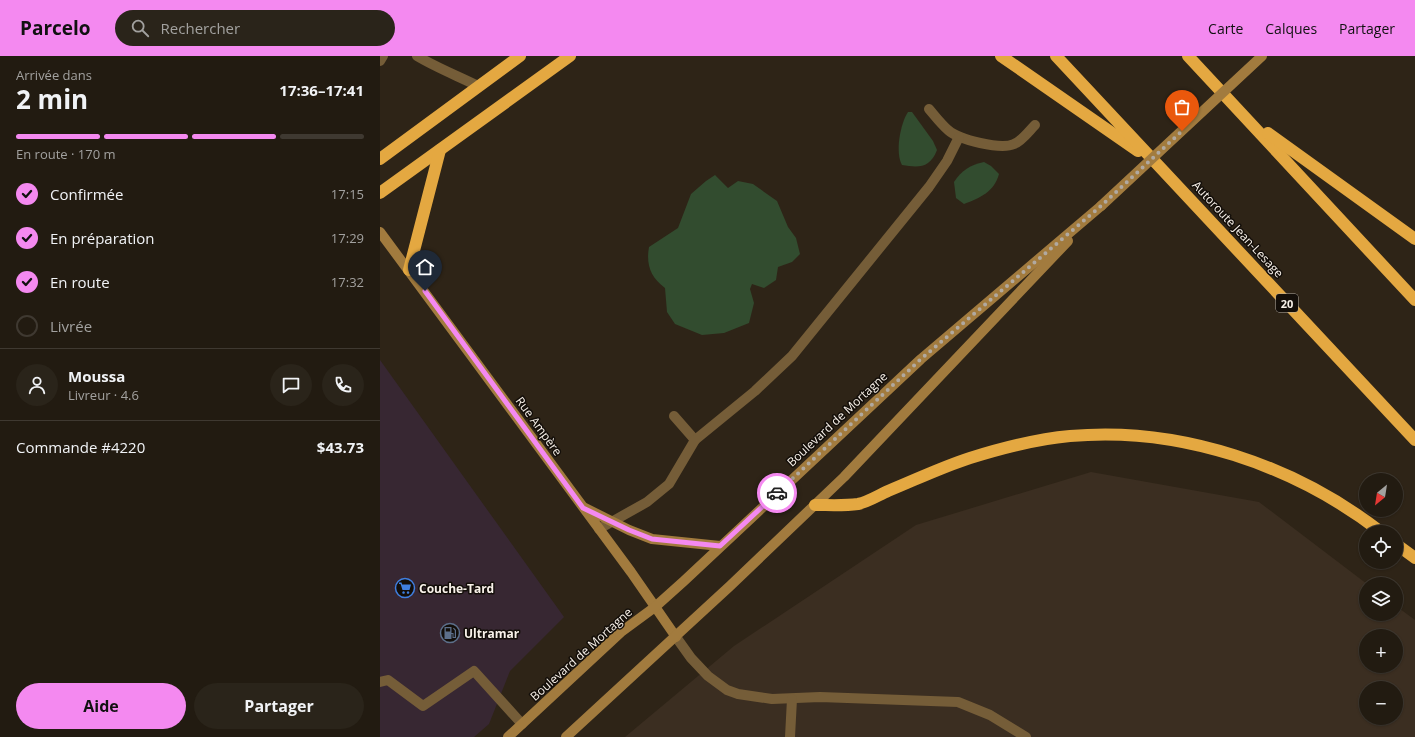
<!DOCTYPE html>
<html lang="fr">
<meta charset="utf-8">
<style>
:root{--surface:#221b11;--page:#2a241a;--text:#f1f3f6;--muted:#a2a19f;--line:#3f3931;--accent:#f489f0}
body{margin:0;font-family:"Open Sans",sans-serif;background:var(--page);color:var(--text);height:100vh;display:flex;flex-direction:column;font-size:15px;white-space:nowrap}
*{box-sizing:border-box;margin:0}
p{font-size:13px;color:var(--muted)}
.icon{flex:none;width:22px;height:22px;fill:none;stroke:currentColor;stroke-width:2;stroke-linecap:round;stroke-linejoin:round}
.map{position:relative;flex:1;overflow:hidden}
.sheet{display:flex;flex-direction:column;background:var(--surface);width:380px}
.sheet>*{flex:none}
.needle{width:26px;rotate:210deg}
.buttons{position:absolute;left:979px;top:417px;display:grid;gap:8px}
.buttons a{display:grid;place-items:center;width:44px;height:44px;border-radius:50%;background:var(--surface);box-shadow:0 1px 3px #0004,0 0 0 1px var(--line);font-size:20px}
.pin{position:absolute;display:grid;place-items:center;width:34px;height:34px;color:#fff;margin:-41px -17px;border-radius:50% 50% 50% 0;rotate:-45deg;box-shadow:0 0 4px #0007}
.pin .icon{rotate:45deg}
.courier{position:absolute;display:grid;place-items:center;width:40px;height:40px;margin:-20px;border:3px solid #f489f0;border-radius:50%;background:#fff;color:#222;box-shadow:0 1px 5px #0007}
.overview em{font-style:normal;font-weight:700}
.overview div{display:flex;flex-direction:column-reverse}
.overview{display:flex;align-items:center;justify-content:space-between;height:68px;padding:0 16px}
h1{font-size:26px;font-weight:700;line-height:30px}
.bar{display:grid;grid-template-columns:repeat(4,1fr);gap:6px 4px;align-content:center;height:48px;padding:0 16px}
.bar i{height:5px;border-radius:3px;background:var(--line)}
.bar .on{background:var(--accent)}
.bar p{grid-column:span 4}
.line{display:flex;align-items:center;gap:10px;padding:0 16px;border-top:1px solid var(--line)}
.line div{flex:1}
.round{display:grid;place-items:center;flex:none;width:42px;height:42px;border-radius:21px;background:var(--page)}
ol{padding:0 16px;list-style:none}
li{display:flex;align-items:center;gap:12px;height:44px}
li p{margin-inline-start:auto}
li .icon{padding:4px;border-radius:50%;background:var(--accent);color:#111;stroke-width:4}
li:last-child{color:var(--muted)}
li i{width:22px;height:22px;border:2px solid var(--line);border-radius:50%}
.primary-button{display:flex;gap:8px;margin-top:auto;padding:8px 16px}
.primary-button a{flex:1;height:46px;border-radius:24px;background:var(--accent);color:#111;font-size:16px;font-weight:700;line-height:46px;text-align:center}
.primary-button a+a{background:var(--page);color:var(--text)}
header{display:flex;align-items:center;gap:24px;box-sizing:border-box;height:56px;padding:0 20px;background:var(--accent);color:#111}
header strong{font-size:19px}
nav{display:flex;gap:22px;margin-inline-start:auto;font-size:14px}
.search{width:280px;height:36px;background:var(--page);display:flex;align-items:center;gap:10px;box-sizing:border-box;padding:0 14px;border-radius:22px;color:var(--muted);font-size:15px}
main{display:flex;flex:1;min-height:0}
.map>svg:first-child{display:block}
</style>
<header>
<strong>Parcelo</strong>
<div class="search"><svg class="icon" aria-label="search" viewBox="0 0 24 24"><circle cx="10" cy="10" r="6"/><path d="M15 15l6 6"/></svg>Rechercher</div>
<nav><a>Carte</a><a>Calques</a><a>Partager</a></nav>
</header>
<main>
<section class="sheet">
<div class="overview"><div><h1>2 min</h1><p>Arrivée dans</p></div><em>17:36–17:41</em></div>
<div class="bar"><i class="on"></i><i class="on"></i><i class="on"></i><i></i><p>En route · 170 m</p></div>
<ol>
<li><svg class="icon" aria-label="check" viewBox="0 0 24 24"><path d="M5 12l5 5 9-10"/></svg>Confirmée<p>17:15</p></li>
<li><svg class="icon" aria-label="check" viewBox="0 0 24 24"><path d="M5 12l5 5 9-10"/></svg>En préparation<p>17:29</p></li>
<li><svg class="icon" aria-label="check" viewBox="0 0 24 24"><path d="M5 12l5 5 9-10"/></svg>En route<p>17:32</p></li>
<li><i></i>Livrée</li>
</ol>
<div class="line" style="height:72px"><a class="round"><svg class="icon" aria-label="person" viewBox="0 0 24 24"><circle cx="12" cy="8" r="4"/><path d="M4 21q1-7 8-7t8 7"/></svg></a><div><b>Moussa</b><p>Livreur · 4.6</p></div><a class="round"><svg class="icon" aria-label="chat" viewBox="0 0 24 24"><path d="M4 5h16v11H9l-5 4z"/></svg></a><a class="round"><svg class="icon" aria-label="phone" viewBox="0 0 24 24"><path d="M5 4h4l2 5-3 2q2 4 5 5l2-3 5 2v4C11 20 4 13 5 4z"/></svg></a></div>
<div class="line" style="height:52px"><div>Commande #4220</div><b>$43.73</b></div>
<div class="primary-button"><a>Aide</a><a>Partager</a></div>
</section>
<div class="map">
<svg width="1035" height="681" viewBox="0 0 1035 681">
<rect width="100%" height="100%" fill="#2e2417"/>
<path fill="#372732" d="M0,304L184,561L130,615L109,668L94,681H0Z"/>
<path fill="#3b2e21" fill-rule="evenodd" d="M711,416L879,446L987,528L986,558H1016V550L1035,564V681H245L354,590L536,469ZM986,580H1016V610H986ZM986,632H1016V662H986Z"/>
<g fill="#324c2f">
<path d="M528,56H532L553,85L557,94C550,112 539,112 522,109C515,97 520,68 528,56Z"/>
<path d="M604,106L611,110L619,118C614,136 600,142 584,148L576,142L574,126C582,114 590,109 604,106Z"/>
<path d="M335,119L348,132L358,125L373,128L397,145L408,171L416,182L420,198L412,206L398,211L396,224L384,232L372,228L370,233L374,247L369,267L344,277L322,279L295,268L287,256L285,232C270,221 266,208 269,191L298,172L311,138L326,125Z"/>
</g>
<g fill="none" stroke-linecap="round" stroke-linejoin="round">
<g stroke="#755d38" stroke-width="10">
<path d="M37,0C57,12 78,20 98,30"/>
<path d="M0,5L3,0"/>
<path d="M549,53C555,60 561,68 568,74C579,84 621,94 634,88C642,85 649,75 655,69"/>
<path d="M294,360L315,384"/>
<path d="M219,473L267,446L289,428L315,384L375,335L412,300L549,131L567,105L579,81"/>
<path d="M296,581L311,602L328,620L347,634L358,638L392,643L440,641L578,646L610,659L646,681"/>
<path d="M0,626L8,624L43,650L94,615L142,668"/>
<path d="M410,681L412,643"/>
</g>
<g stroke="#a27b3e" stroke-width="10">
<path d="M0,176L251,516L296,581"/>
<path d="M205,452L249,474L272,483L340,490"/>
<path d="M128,681L241,576L275,551L304,525L541,303L721,150"/>
<path d="M186,681L350,530L464,421L688,185"/>
</g>
<g stroke="#e4a841" stroke-width="12">
<path d="M621,0L758,95"/>
<path d="M676,0L1035,384"/>
<path d="M808,0L1035,244"/>
<path d="M888,77L1035,183"/>
<path d="M0,103L140,0"/>
<path d="M0,137L190,0"/>
<path d="M29,214L60,94"/>
<path d="M435,449C449,449 464,450 478,448C488,446 499,439 508,435C535,424 562,411 590,402C622,392 656,383 690,380C800,370 914,409 1001,476"/>
<path d="M1016,488L1035,502"/>
</g>
<path stroke="#a27b3e" stroke-width="10" d="M721,150L882,0"/>
</g>
<g fill="none" stroke-linecap="round" stroke-linejoin="round">
<path stroke="#b1a9a0" stroke-width="4" stroke-dasharray="0 7.2" d="M397,437L541,303L721,150L802,75"/>
<path stroke="#f489f0" stroke-width="5" d="M45,235L203,452L249,474L272,483L340,490L397,437"/>
</g>
<defs>
<g id="supermarket-ring" transform="scale(1)"><circle r="9.5" fill="#130e09" stroke="#3f7fe0" stroke-width="1.5"/><path d="M-6-5.5h2.5l.6 2H6L4.5 2H-2.5L-4.4-4H-6ZM-1.5 3.2a1.3 1.3 0 1 0 .1 0ZM3 3.2a1.3 1.3 0 1 0 .1 0Z" fill="#3f7fe0"/></g>
<g id="fuel-ring" transform="scale(1)"><circle r="9.5" fill="#130e09" stroke="#5c6f8a" stroke-width="1.5"/><path d="M-5.5-6h7V0h2V4h1.3V-2.5L3-4.5l.8-.8L6-3V5H2.5V1h-1V6h-7ZM-4.2-4.7v3.2H.2V-4.7Z" fill="#5c6f8a"/></g>
</defs>
<g fill-rule="evenodd">
<use href="#supermarket-ring" x="25" y="532"/>
<use href="#fuel-ring" x="70" y="577"/>
</g>
<g text-anchor="middle" dominant-baseline="central" stroke-width="3" stroke-linejoin="round" paint-order="stroke">
<rect fill="#130e09" stroke="#b3ada6" stroke-width="1" x="896" y="238" width="22" height="18" rx="3"/>
<g font-size="11" font-weight="bold" fill="#f8f1e9">
<text x="907" y="247">20</text>
</g>
<g font-size="12" fill="#f8f1e9" stroke="#130e09">
<text transform="translate(858 173) rotate(47)">Autoroute Jean-Lesage</text>
<text transform="translate(457 363) rotate(-43)">Boulevard de Mortagne</text>
<text transform="translate(159 370) rotate(54)">Rue Ampère</text>
<text transform="translate(201 598) rotate(-42)">Boulevard de Mortagne</text>
</g>
<g font-size="12" font-weight="bold" fill="#f8f1e9" stroke="#130e09" text-anchor="start">
<text x="39" y="532">Couche-Tard</text>
<text x="84" y="577">Ultramar</text>
</g>
</g>
</svg>
<div class="buttons">
<a><svg class="needle" viewBox="-14 -14 28 28"><path d="M0-13l5 13h-10z" fill="#e53935"/><path d="M0 13l5-13h-10z" fill="#a2a19f"/></svg></a>
<a><svg class="icon" aria-label="locate" viewBox="0 0 24 24"><circle cx="12" cy="12" r="6"/><path d="M12 2v4M12 18v4M2 12h4M18 12h4"/></svg></a>
<a><svg class="icon" aria-label="layers" viewBox="0 0 24 24"><path d="M12 4l9 5-9 5-9-5zM3 14l9 5 9-5"/></svg></a>
<a>+</a>
<a>−</a>
</div>
<div class="pin" style="left:802px;top:75px;background:#ea580c"><svg class="icon" aria-label="bag" viewBox="0 0 24 24"><path d="M5 8h14l-1 12H6zM9 8a3 3 0 0 1 6 0"/></svg></div>
<div class="pin" style="left:45px;top:235px;background:#1f2937"><svg class="icon" aria-label="home" viewBox="0 0 24 24"><path d="M3 11l9-7 9 7M6 9v11h12V9"/></svg></div>
<div class="courier" style="left:397px;top:437px"><svg class="icon" aria-label="car" viewBox="0 0 24 24"><path d="M5 17H2v-5l4-1 3-4h7l3 4 3 1v5h-3M9 17h6M6 11h13"/><circle cx="7" cy="17" r="2"/><circle cx="17" cy="17" r="2"/></svg></div>
</div>
</main>
